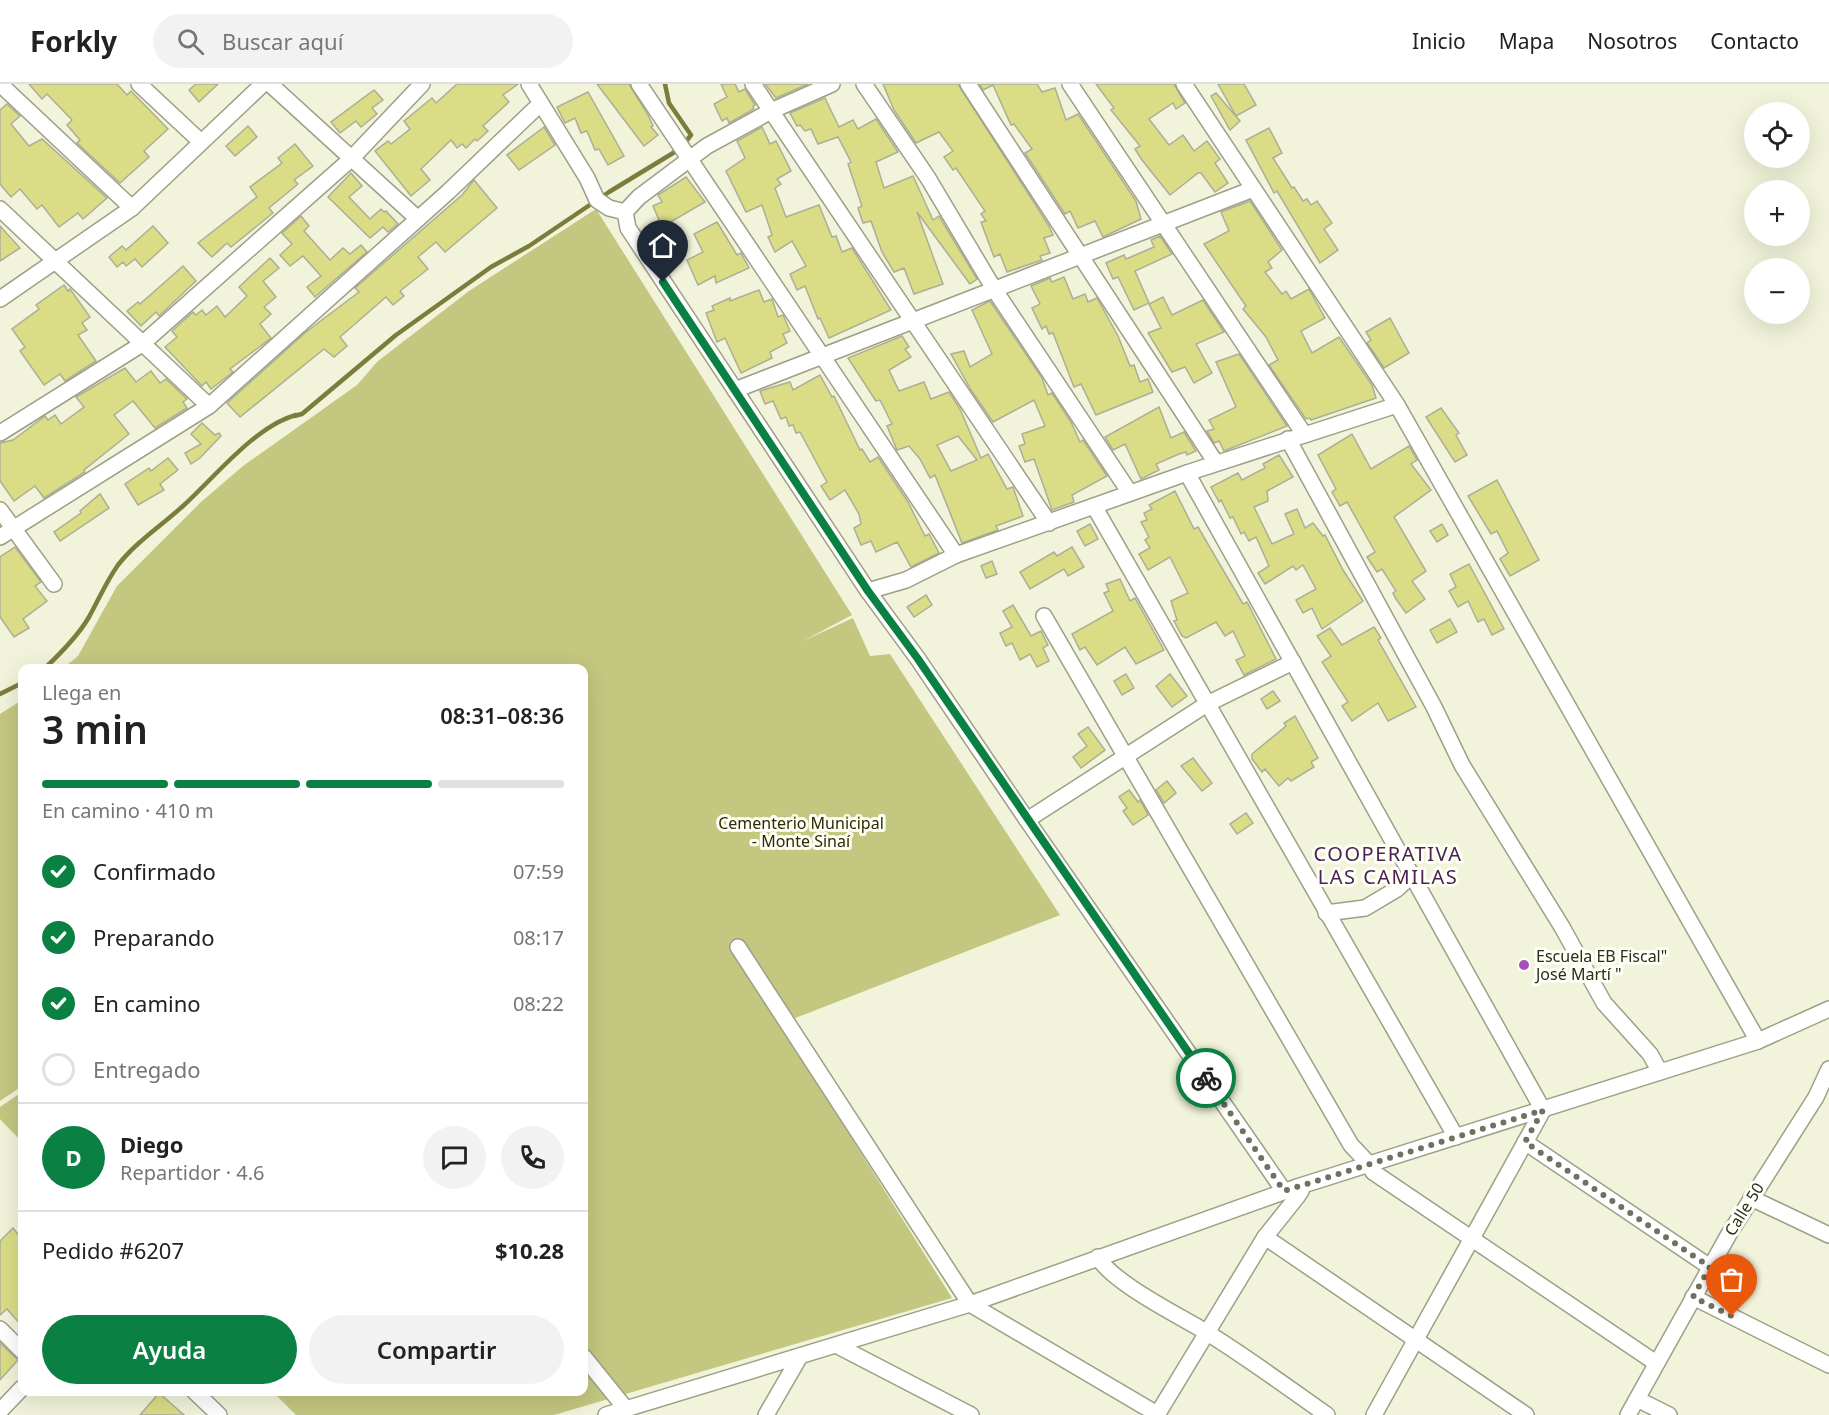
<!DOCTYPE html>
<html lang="es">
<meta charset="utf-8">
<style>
:root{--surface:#fff;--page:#f2f2f2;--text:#222;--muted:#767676;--line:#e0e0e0;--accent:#0b8043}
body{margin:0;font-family:"Noto Sans",sans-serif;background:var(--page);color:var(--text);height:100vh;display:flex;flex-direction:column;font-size:22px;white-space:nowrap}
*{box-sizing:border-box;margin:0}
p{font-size:20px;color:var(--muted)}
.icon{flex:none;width:33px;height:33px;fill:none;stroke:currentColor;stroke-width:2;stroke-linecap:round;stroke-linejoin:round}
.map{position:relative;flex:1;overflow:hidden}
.details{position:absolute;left:18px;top:580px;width:570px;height:732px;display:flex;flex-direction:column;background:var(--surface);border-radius:12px;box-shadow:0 6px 24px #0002}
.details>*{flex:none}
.buttons{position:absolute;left:1744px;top:18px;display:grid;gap:12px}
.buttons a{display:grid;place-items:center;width:66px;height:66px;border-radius:50%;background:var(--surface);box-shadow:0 6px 24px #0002;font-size:30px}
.pin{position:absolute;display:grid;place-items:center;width:51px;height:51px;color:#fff;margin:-62px -26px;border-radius:50% 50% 50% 0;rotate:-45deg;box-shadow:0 0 6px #0007}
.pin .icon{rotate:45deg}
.courier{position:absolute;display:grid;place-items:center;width:60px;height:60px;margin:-30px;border:4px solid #0b8043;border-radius:50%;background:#fff;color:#222;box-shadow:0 2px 8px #0007}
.summary em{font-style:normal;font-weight:600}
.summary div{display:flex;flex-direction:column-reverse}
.summary{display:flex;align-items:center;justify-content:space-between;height:102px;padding:0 24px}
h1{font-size:39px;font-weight:600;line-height:45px}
.bar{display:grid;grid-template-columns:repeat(4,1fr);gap:9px 6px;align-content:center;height:72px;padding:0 24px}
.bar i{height:8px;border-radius:4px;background:var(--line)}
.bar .on{background:var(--accent)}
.bar p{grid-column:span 4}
.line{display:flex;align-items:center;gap:15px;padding:0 24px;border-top:2px solid var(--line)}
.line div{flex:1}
.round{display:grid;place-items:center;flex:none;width:63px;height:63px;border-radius:32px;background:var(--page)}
ol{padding:0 24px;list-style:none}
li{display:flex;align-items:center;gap:18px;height:66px}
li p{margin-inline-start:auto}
li .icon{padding:6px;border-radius:50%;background:var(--accent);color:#fff;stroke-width:4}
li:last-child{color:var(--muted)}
li i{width:33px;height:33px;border:3px solid var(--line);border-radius:50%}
.action{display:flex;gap:12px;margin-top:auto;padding:12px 24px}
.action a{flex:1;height:69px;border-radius:36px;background:var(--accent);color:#fff;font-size:24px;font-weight:600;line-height:69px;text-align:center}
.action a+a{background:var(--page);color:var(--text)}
header{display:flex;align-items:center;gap:36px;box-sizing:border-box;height:84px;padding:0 30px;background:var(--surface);border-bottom:2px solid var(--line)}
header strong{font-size:28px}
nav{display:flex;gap:33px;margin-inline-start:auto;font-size:21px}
.search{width:420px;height:54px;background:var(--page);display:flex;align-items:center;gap:15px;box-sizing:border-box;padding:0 21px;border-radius:33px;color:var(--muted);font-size:22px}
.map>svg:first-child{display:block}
</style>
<header>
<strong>Forkly</strong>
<div class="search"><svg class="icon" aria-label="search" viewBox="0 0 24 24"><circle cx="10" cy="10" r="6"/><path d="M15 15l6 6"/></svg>Buscar aquí</div>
<nav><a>Inicio</a><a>Mapa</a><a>Nosotros</a><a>Contacto</a></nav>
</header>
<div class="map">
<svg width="1829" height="1331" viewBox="0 0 1829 1331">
<rect width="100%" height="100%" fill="#f1f3da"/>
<g fill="#c4c780">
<path d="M596,125L852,531L803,557L853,534L870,572L890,570L1060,831L780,940L952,1214L554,1331H296L273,1308H584V585H62L78,572L117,502L201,418L243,382L357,301L378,277L469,207Z"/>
<path d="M22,616V1002L0,1017V630Z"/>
<path d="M22,1008V1058L0,1035V1023Z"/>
</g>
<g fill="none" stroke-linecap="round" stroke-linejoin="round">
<g stroke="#7c7d3d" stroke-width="4.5">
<path d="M665,0L669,19L691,51L684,60"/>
<path d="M294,332L302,330L396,251L491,183L529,162L609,108L678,66"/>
<path d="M44,585C60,570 78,552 89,533C99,515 106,498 118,481C136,458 161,442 183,422C214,394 255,342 296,331"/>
<path d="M0,610L22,599"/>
</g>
</g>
<g fill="#dadd85" stroke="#adae96" stroke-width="1.5" fill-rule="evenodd">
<path d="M29,0H117L127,11L131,7L168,45L144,67L149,73L120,99L77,59L80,56L67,41L72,36L47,10L42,15Z"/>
<path d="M196,0H218L199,18L189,6Z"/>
<path d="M457,0H518L503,11L509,18L483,42L488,47L477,57L475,55L466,64L462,60L457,64L451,56L421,85L430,96L411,112L375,67L388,57L391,60L410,45L404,37L432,14L436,19Z"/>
<path d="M597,0H629L648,31L653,42L651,43L658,51L644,62Z"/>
<path d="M721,0H735L739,8L745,5L755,21L753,22L754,25L729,39L727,34L722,37L714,20L727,13Z"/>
<path d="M765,0H808L776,14Z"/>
<path d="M883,0H958L1049,142L1053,151L1044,154L1050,169L1040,172L1042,176L1007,188L1000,170L994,173L981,138L986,137L981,130L985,127L956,84L953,86L944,73L953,67L939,48L916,59L894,26Z"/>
<path d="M980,0H1037L1042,8L1055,4L1066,36L1078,30L1136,117L1141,135L1103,153L1095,137L1078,144L1070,127L1065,130L1025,69L1032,65L1014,40L1011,41L993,1L983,6Z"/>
<path d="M1096,0H1174L1185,19L1176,25L1173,19L1149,35L1169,61L1183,51L1194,67L1207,57L1220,75L1215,79L1228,99L1215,108L1201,89H1198L1170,111L1142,76L1135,65L1140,62L1111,26L1114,24Z"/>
<path d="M1218,0H1244L1256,21L1236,32Z"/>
<path d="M374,6L383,16L372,24L377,30L361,43L356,37L340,49L331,38Z"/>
<path d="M588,8L624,72L608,81L599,65L595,66L587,47L581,49L575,34L565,39L557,23Z"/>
<path d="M1216,9L1240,37L1230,46L1211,12Z"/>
<path d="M825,14L839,43L853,36L858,45L876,35L898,68L876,78L884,104L913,92L933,136L939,132L977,195L970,200L917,128L943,200L914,210L904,184L894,188L882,168L871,137L863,139L858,124L862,122L848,80L851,78L838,53L818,60L811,45L805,47L800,41L797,42L790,29Z"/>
<path d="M7,20L20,32L11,40L29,62L42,55L107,114L83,135L78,129L59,143L42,121L37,125L20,105L11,113L0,100V26Z"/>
<path d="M248,42L257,53L235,72L226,62Z"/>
<path d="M544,43L555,61L519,86L507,71Z"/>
<path d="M762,43L770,60L776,57L791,87L777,95L781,100L775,104L786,133L819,121L832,153L836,152L842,168L852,164L891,226L829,254L820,234L818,235L805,202L797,206L790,190L806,182L792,157L775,168L768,153L772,151L762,121L746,128L726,87L745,74L737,57Z"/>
<path d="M1269,44L1282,69L1273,74L1292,104L1294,103L1303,117L1307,115L1311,121L1317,117L1332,139L1324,145L1338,166L1320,179L1277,107L1274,109L1246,56Z"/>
<path d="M295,60L313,82L294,96L298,100L269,124L273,129L231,163L227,159L212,173L198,159L257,113L250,103L282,79L278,74Z"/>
<path d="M351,89L362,102L349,113L370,135L381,125L384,128L386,127L398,140L388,148L383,143L370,154L328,113Z"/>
<path d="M686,93L705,118L662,143L653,122L662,118L658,111Z"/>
<path d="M474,96L497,124L445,168L436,158L418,173L428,185L400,207L404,212L393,221L386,213L340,253L347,262L334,273L324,265L240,333L227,319L306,248L359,208L355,204L462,111Z"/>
<path d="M1250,117L1282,166L1268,178L1272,184L1265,188L1282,210L1286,207L1291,215L1309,205L1325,234L1301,247L1312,269L1339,253L1372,301L1376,314L1311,336L1310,334L1306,335L1269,281L1278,276L1266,253L1243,225L1246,222L1204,160L1229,147L1221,128Z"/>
<path d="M301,132L309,142L304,147L330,176L343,164L350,170L361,161L367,168L315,213L307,203L321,192L303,172L290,182L280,171L292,160L282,149Z"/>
<path d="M717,138L737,171L741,169L749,184L716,199L715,192L698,201L687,176L703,168L694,150Z"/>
<path d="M0,142L20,164L0,177Z"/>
<path d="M153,142L168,159L142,183L135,175L126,182L123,178L117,183L109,173L122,162L126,166Z"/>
<path d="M1160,152L1172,170L1135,187L1149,219L1134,226L1118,193L1113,195L1106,179L1124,171L1126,175L1154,163L1151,156Z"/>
<path d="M270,174L279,184L263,197L276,213L264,223L271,230L260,240L271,254L230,285L233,288L211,305L206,298L202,302L165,263L177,253L172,247L193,228L196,231L202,226L206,231L217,222L225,233L247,212L239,203Z"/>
<path d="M183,182L196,197L159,232L156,228L141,242L127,227L138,218L140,220Z"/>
<path d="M1064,193L1073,215L1085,210L1088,218L1097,214L1118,252L1130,282L1134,281L1140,298L1148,295L1153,308L1096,331L1081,300L1074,303L1053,249L1049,250L1046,242L1042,245L1032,224L1040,220L1031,202L1050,194L1052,198Z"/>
<path d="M64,201L68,207L70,205L90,233L82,239L87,246L78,251L96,277L65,297L60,290L44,301L20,267L25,263L12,245L39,225L36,221Z"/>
<path d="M759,206L764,218L772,215L778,233L783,231L790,247L783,250L787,259L770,268L772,274L741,289L725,254L717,258L706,229L714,226L712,222L730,214V217Z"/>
<path d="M1163,213L1172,231L1203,216L1224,248L1196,260L1212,289L1194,299L1185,283L1172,288L1148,249L1161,244L1149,220Z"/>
<path d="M990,217L1042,294L1048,311L1052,309L1071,338L1080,358L1083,356L1107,392L1072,411L1074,418L1052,426L1034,375L1025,378L1019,362L1025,360L1022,350L1045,342L1034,316L993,338L971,306L951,270L964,267L970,283L992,270L972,226Z"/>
<path d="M1390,234L1409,269L1384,284L1367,259L1371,256L1366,248Z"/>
<path d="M902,252L909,263L905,265L911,273L889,286L899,307L924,298L931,315L949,308L960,325L981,374L988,370L1007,405L1013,403L1023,432L996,442L998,446L962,459L935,391L930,394L920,375L909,362L897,366L887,342L892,340L880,316L876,317L874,314L848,274ZM958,352L977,376L951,387L937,361Z"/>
<path d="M1239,270L1287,342L1224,367L1219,357L1214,359L1207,347L1214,345L1209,336L1236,323L1216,278Z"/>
<path d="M125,284L136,298L151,287L160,299L166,295L187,315L183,318L187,324L155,344L133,317L114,331L129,350L84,386L85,388L44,414L35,402L14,417L0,397V359L13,356L45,332L48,336L55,331L61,340L84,323L76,313Z"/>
<path d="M820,291L832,313L834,312L860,366L862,365L870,378L878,373L908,418L925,452L929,450L939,469L911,483L897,458L876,468L871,457L861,461L854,444L861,440L859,430L845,406L830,416L821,402L827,398L800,348L796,349L793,341L789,342L786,333L781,335L773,317L765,320L760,307L790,298L793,306Z"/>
<path d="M1159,323L1171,354L1184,348L1196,367L1187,371L1186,368L1179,370L1156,380L1159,386L1141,395L1125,360L1113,366L1105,353Z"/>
<path d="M1441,324L1459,349L1456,351L1467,371L1455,378L1426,333Z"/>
<path d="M202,339L215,351L219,349L221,352L200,374L191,380L185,369L201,360L191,350Z"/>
<path d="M1352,350L1371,385L1409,362L1417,376L1411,380L1431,406L1394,433L1426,487L1412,497L1425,515L1406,529L1396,515L1393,509L1396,507L1382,485L1377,488L1367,473L1375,468L1347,418L1340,422L1332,408L1336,405L1318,371Z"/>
<path d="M1279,371L1293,393L1267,407L1268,417L1254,423L1272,460L1294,450L1285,430L1297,425L1305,444L1313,439L1323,452L1325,451L1343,486L1363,517L1322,545L1312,524L1303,529L1296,516L1316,505L1303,481L1296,486L1293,482L1265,500L1258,489L1269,482L1256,453L1249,457L1244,448L1241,450L1233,433L1230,434L1221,416L1219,418L1211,403L1238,389L1242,396L1265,384L1263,380Z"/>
<path d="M168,374L178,386L160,400L164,406L138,421L125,400L149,384L151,387Z"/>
<path d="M1497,396L1539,476L1510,492L1500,475L1508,469L1497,447L1491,450L1468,412Z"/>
<path d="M1175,407L1194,445L1198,443L1243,520L1247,518L1276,575L1244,591L1236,576L1245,572L1233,547L1225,552L1216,538L1186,554L1182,552L1174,537L1177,536L1171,517L1188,509L1170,473L1148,486L1139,470L1150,464L1145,456L1149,453L1141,438L1147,436L1144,429L1152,425L1149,421Z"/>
<path d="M100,410L109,424L60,457L54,448L81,429L80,427Z"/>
<path d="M1090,440L1098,455L1085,462L1077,447Z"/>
<path d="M1442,440L1448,451L1437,458L1430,447Z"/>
<path d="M15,463L41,498L35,502L47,517L23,535L29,544L14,553L0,533V473Z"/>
<path d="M1072,463L1084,483L1068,492L1064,485L1030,505L1020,488L1054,468L1057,472Z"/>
<path d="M992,477L997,490L986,494L981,482Z"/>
<path d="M1469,480L1504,545L1492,551L1484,535L1478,538L1468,517L1458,523L1449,507L1456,503L1450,490Z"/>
<path d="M1120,495L1130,517L1135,514L1164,566L1136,580L1125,563L1097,581L1085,563L1080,566L1072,550L1113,527L1104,509L1109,507L1106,500Z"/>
<path d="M926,511L932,521L914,533L907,523Z"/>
<path d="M1013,521L1031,552L1041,547L1048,561L1043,564L1049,577L1037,583L1030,570L1020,576L1012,559L1006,562L1000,549L1012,543L1003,527Z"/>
<path d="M1450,535L1457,548L1437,559L1430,546Z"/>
<path d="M1374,543L1381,554L1378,556L1416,623L1388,637L1378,619L1352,637L1342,622L1348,618L1322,578L1331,572L1317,552L1330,544L1342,561Z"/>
<path d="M1126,590L1134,604L1122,611L1114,597Z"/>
<path d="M1170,590L1187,612L1172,623L1156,602Z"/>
<path d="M1273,607L1280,617L1267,625L1261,615Z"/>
<path d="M1295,632L1318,674L1311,678L1314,683L1291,697L1288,694L1279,702L1265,685L1262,688L1252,675V670L1286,642L1284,639Z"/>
<path d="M1088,643L1105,666L1081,684L1073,673L1087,662L1078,650Z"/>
<path d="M1193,674L1212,699L1202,707L1181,682Z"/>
<path d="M1167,697L1176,709L1164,719L1156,706Z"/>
<path d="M1129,706L1138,718L1140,716L1148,731L1133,741L1123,727L1127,724L1119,713Z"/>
<path d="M1246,729L1253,739L1237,750L1230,740Z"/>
<path d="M13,1144L22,1155V1242L7,1225L0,1231V1157Z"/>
<path d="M0,1259L18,1276L0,1296Z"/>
<path d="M159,1309L184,1331H140Z"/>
</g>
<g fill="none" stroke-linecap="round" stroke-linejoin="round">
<g stroke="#9d9f87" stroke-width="18">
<g id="minor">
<path d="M0,0L132,124"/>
<path d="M139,0L201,58"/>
<path d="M270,0L418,135"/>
<path d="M529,0L587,94L597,116L609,124L625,128"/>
<path d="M639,0L956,471"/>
<path d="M753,0L1049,439"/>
<path d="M832,0L771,27L707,62L639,113L625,128L628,144L868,507L918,575L1027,736L1207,620L1293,578"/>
<path d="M864,0L928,94L994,205L1130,409"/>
<path d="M968,0L1216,379"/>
<path d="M1070,0L1304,350"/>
<path d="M1184,0L1397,321L1758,957"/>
<path d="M0,125L209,322"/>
<path d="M0,215L132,124L263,0"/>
<path d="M735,306L1253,105"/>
<path d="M0,349L142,260L351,75L422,0"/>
<path d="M1288,355L1434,623L1462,681L1562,843L1604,919L1650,970L1660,988"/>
<path d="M1187,389L1543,1026L1374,1331"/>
<path d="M1094,422L1456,1053"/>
<path d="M0,426L54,500"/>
<path d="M0,453L209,322L448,108L540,20"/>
<path d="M868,507L906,496L956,471L1187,389L1397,321"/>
<path d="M1044,532L1351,1061L1369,1080L1373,1088L1656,1279"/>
<path d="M1027,736L1284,1107"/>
<path d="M1326,829L1365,824L1397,805L1412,791"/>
<path d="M738,863L970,1220L1157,1330"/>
<path d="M1525,1058L1710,1183"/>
<path d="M1751,1114L1829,1151"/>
<path d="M1265,1153L1526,1331"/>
<path d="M1098,1173C1111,1198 1180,1232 1206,1248C1248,1274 1287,1303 1327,1331"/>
<path d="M1693,1213L1829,1281"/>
<path d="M0,1245L22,1267"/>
<path d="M838,1262L971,1331"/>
<path d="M584,1273L626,1325"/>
<path d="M195,1308L219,1331"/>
<path d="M1637,1315L1669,1331"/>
<path d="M0,1327L22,1304"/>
<path d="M606,1331L970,1220L1297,1103L1758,957L1829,925"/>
<path d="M766,1331L799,1274"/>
<path d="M1157,1331L1265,1153L1297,1113L1301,1107L1297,1103"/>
<path d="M1628,1331L1729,1150L1816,1013L1829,985"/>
</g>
</g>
<use href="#minor" stroke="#fff" stroke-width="15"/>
</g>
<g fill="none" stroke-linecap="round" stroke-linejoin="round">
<path stroke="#707162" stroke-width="6" stroke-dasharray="0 10.8" d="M1206,994L1284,1107L1543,1026L1525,1058L1710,1183L1693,1213L1732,1232"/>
<path stroke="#0b8043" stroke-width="8" d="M663,198L868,507L918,575L1206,994"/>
</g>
<circle fill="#a84fbc" stroke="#fefff5" stroke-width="2" cx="1524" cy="881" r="6"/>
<g text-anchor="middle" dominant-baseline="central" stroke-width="6" stroke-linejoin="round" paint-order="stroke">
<g font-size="16" fill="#2b2b05" stroke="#fefff5">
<text x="801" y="739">Cementerio Municipal<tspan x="801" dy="18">- Monte Sinaí</tspan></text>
</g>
<g font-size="16" fill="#2b2b22" stroke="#fefff5" text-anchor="start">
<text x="1536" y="872">Escuela EB Fiscal"<tspan x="1536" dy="18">José Martí "</tspan></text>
</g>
<g font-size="16" fill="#2b2b22" stroke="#fefff5">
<text transform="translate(1744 1125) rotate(-58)">Calle 50</text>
</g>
<g font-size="20" letter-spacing="1.5" fill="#4c2155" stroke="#fefff5">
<text x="1388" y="769">COOPERATIVA<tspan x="1388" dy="23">LAS CAMILAS</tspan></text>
</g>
</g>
</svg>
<div class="buttons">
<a><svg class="icon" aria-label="locate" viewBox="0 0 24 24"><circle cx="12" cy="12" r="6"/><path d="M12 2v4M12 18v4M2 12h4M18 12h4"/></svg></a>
<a>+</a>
<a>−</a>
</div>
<div class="pin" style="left:1732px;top:1232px;background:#ea580c"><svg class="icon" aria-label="bag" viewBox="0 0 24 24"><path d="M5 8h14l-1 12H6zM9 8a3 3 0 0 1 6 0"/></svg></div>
<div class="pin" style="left:663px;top:198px;background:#1f2937"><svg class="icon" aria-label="home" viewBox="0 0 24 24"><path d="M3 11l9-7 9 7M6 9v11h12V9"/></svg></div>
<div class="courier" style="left:1206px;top:994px"><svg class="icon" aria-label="bike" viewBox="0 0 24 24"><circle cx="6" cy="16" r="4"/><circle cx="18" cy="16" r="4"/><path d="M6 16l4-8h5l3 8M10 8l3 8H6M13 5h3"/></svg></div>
<section class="details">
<div class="summary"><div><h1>3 min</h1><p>Llega en</p></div><em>08:31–08:36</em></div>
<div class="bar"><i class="on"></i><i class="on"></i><i class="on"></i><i></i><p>En camino · 410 m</p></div>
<ol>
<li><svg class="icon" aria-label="check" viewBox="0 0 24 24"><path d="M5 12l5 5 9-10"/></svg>Confirmado<p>07:59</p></li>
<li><svg class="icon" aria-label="check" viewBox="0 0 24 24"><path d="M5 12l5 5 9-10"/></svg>Preparando<p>08:17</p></li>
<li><svg class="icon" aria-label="check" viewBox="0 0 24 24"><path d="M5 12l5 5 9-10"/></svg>En camino<p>08:22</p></li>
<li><i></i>Entregado</li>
</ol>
<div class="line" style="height:108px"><b class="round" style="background:var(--accent);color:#fff">D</b><div><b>Diego</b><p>Repartidor · 4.6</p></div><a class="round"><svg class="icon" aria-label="chat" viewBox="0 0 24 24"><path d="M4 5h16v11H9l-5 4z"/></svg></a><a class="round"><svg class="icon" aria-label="phone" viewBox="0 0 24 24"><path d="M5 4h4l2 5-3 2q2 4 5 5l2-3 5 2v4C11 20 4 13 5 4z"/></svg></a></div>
<div class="line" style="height:78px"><div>Pedido #6207</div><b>$10.28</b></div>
<div class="action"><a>Ayuda</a><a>Compartir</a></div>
</section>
</div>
